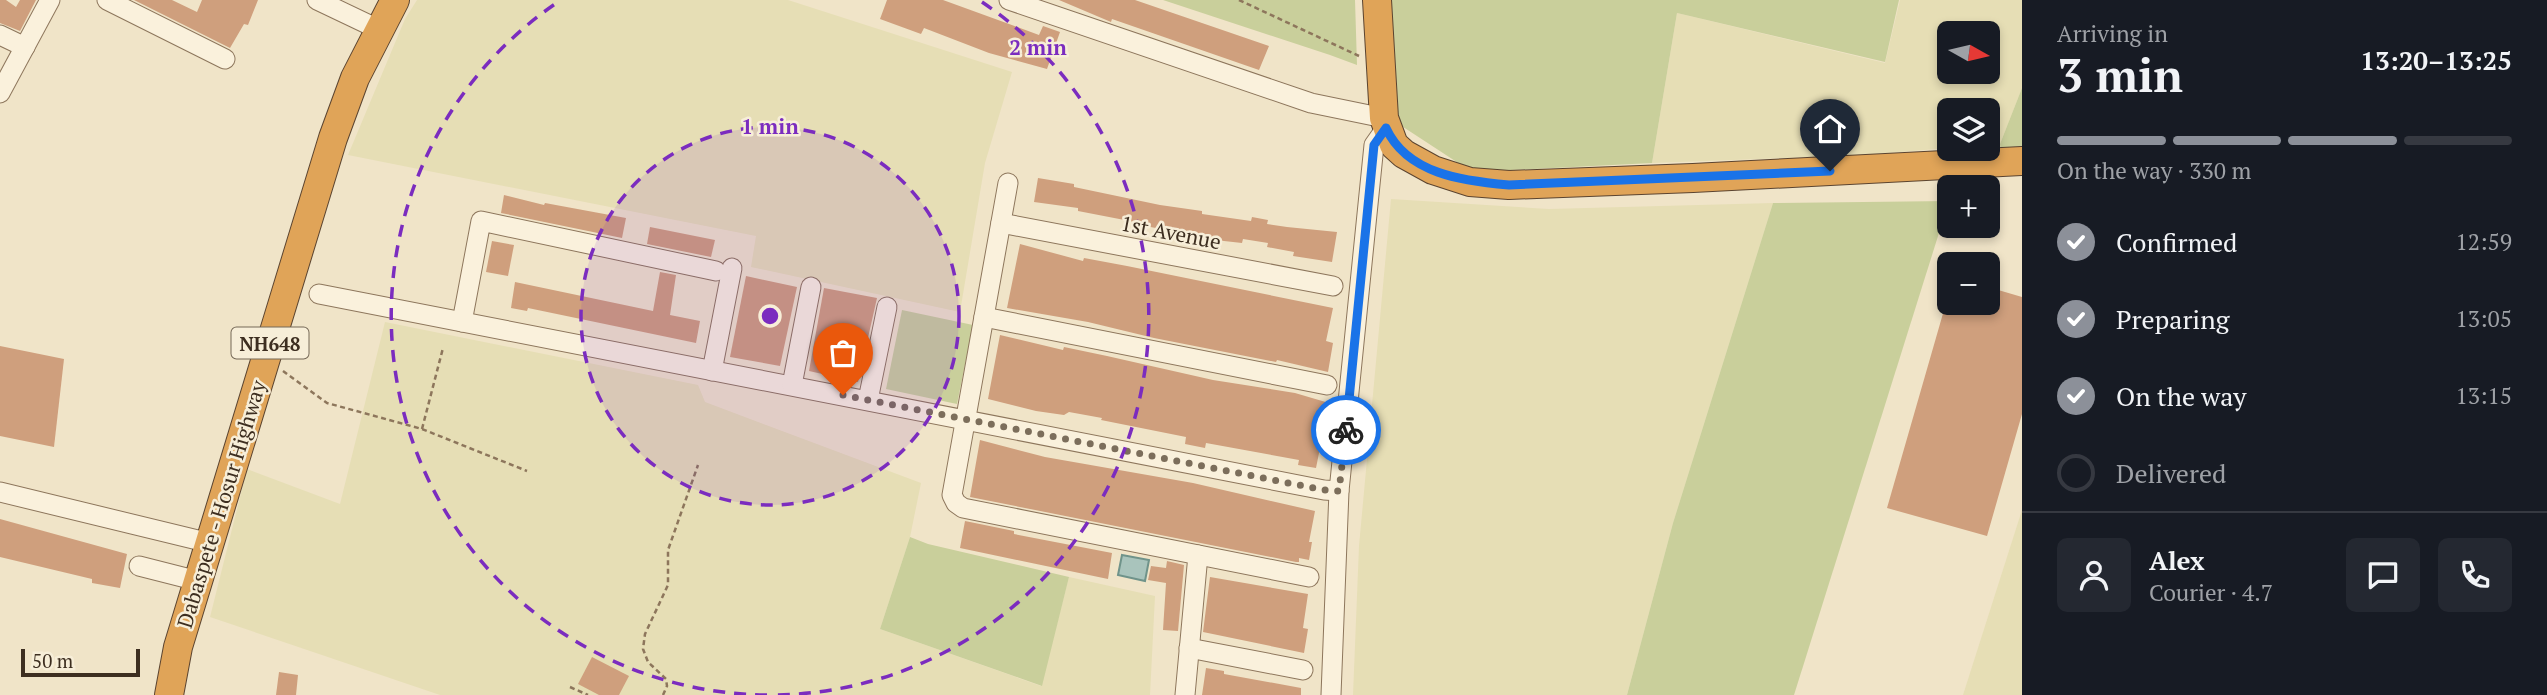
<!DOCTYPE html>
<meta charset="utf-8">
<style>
:root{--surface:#171b24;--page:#242831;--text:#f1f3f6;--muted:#9ea1a6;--line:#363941;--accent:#8c9099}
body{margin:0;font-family:"PT Serif",serif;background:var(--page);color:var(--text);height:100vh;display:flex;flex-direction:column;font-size:26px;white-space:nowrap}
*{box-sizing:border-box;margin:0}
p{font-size:23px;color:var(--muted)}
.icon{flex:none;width:38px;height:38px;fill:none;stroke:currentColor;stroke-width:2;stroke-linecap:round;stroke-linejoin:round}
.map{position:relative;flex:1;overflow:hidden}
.drawer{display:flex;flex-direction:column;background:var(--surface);width:525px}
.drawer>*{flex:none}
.needle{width:46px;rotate:98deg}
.buttons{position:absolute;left:1937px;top:21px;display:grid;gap:14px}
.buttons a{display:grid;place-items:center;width:63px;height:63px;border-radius:10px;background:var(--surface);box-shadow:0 4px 10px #0003;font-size:35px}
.scale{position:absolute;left:21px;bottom:18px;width:119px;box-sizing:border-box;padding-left:7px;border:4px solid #3d2e20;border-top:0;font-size:19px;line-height:24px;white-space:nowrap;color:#3d2e20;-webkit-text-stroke:5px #f7eed8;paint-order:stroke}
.pin{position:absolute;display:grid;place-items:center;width:60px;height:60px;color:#fff;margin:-72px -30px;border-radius:50% 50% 50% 0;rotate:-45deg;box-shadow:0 0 7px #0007}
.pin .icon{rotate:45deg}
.courier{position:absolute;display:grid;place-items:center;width:70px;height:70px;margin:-35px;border:5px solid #1a73e8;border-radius:50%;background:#fff;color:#222;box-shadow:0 2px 9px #0007}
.summary em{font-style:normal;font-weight:700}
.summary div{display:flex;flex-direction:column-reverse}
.summary{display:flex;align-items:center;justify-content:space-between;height:119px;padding:0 35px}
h1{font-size:46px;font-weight:700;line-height:52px}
.bar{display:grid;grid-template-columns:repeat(4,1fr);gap:10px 7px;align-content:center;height:84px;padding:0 35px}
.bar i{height:9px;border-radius:5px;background:var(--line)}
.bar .active{background:var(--accent)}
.bar p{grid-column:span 4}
.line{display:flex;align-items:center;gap:18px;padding:0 35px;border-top:2px solid var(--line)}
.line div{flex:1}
.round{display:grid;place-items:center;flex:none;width:74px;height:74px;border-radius:10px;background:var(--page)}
ol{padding:0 35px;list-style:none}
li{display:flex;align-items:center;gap:21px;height:77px}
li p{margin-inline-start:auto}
li .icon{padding:7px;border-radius:50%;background:var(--accent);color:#fff;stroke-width:4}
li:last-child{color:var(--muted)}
li i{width:38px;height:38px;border:4px solid var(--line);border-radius:50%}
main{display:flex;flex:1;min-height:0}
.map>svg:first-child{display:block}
</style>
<main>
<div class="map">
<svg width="2022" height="695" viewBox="0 0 2022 695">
<rect width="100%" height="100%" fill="#f0e4c8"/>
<g fill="#e6deb5" fill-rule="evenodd">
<path d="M417,0H788L1012,72L985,163L960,312L751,267L756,236L348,155L405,19Z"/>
<path d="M1900,0H2022V88L2000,144L1988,146V110H1950L1949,148L1864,155L1652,163L1677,13L1885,63ZM1950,33H1988V72H1950Z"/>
<path d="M1391,199L1549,209L1773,203L1673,523L1627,695H1353L1359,546Z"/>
<path d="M385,322L698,385L705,402L921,483L910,537L880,629L1041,686L1069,577L1155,596L1150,695H440L210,617L247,469L340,504Z"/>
<path d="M2022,510V695H1963Z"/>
</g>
<g fill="#c9cf9b">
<path d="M1163,0H1355L1357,65L1330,55Z"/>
<path d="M1388,0H1899L1885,62L1677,13L1652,163L1472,172L1394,121Z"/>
<path d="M2022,88V152L2001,153L2000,144Z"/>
<path d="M1949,201L1794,695H1627L1673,523L1773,203Z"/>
<path d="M902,310L973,325L957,404L886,389Z"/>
<path d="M910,537L928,544L1069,577L1042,686L880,629Z"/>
</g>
<path fill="#a9c4bc" stroke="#6f938a" stroke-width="2" d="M1122,555L1149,560L1145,581L1118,575Z"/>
<g fill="#cf9f7d">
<path d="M0,0H6L16,7L20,0H36L20,31L0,23Z"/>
<path d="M134,0H172L197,12L202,0H258L248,25L244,24L230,48Z"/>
<path d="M887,0H943L1039,35L1043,26L1060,32L1047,69L989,53L924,28L921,34L880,19Z"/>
<path d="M1059,0H1135L1269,46L1259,70L1112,19L1111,22Z"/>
<path d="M1038,178L1074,184V187L1160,205L1202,211V214L1251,221L1252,217L1268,220L1267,224L1287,227L1337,232L1332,262L1293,256L1294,252L1267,247L1268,243L1243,239L1242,243L1206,239L1207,235L1161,229L1140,225V223L1078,211V208L1034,202Z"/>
<path d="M504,195L544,205L545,203L626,218L622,238L501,213Z"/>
<path d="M650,227L715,240L711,257L647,244Z"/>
<path d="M492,241L514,245L508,276L486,272Z"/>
<path d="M1020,244L1083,261L1084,258L1127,266L1333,308L1326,341L1333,343L1328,372L1277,360L1276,362L1154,338L1088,322L1007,308Z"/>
<path d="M660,272L676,275L670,315L700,321L696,343L528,308L527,311L511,308L515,282L653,311Z"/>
<path d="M746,276L797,287L780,366L730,357Z"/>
<path d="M1988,287L2022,297V414L1987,536L1887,508L1946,303H1988Z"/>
<path d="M824,288L877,298L858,382L809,371Z"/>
<path d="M1000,335L1063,350L1064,347L1107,356L1213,380L1295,393L1329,403L1316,468L1298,465L1299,460L1206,443L1205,448L1185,444L1186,437L1101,420L1102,418L1069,412L1064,415L1036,411L988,399Z"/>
<path d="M0,346L64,359L54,447L0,436Z"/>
<path d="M980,440L1045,457L1193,483L1315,511L1309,542H1312L1309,560L1299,558V562H1296L970,497Z"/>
<path d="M0,519L127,554L120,588L92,583V579L0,557Z"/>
<path d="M965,521L1014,531V534L1112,553L1108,579L960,548Z"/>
<path d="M1167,561L1184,565L1178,631L1163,630L1166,583L1148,580L1151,566L1166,568Z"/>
<path d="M1210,577L1308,594L1303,628L1308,629L1304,653L1203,632Z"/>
<path d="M592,657L629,676L619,695H599L578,684Z"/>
<path d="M1206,668L1224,671V674L1301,688V695H1202Z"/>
<path d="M279,672L298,675L296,695H276Z"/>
</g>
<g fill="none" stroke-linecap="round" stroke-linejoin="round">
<g stroke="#8d765c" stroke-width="21">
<g id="minor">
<path d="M107,0L225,59"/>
<path d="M317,0L380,30"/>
<path d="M1009,0L1311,103L1384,118"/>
<path d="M0,35L25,47"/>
<path d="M0,93L50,0"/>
<path d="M1008,183L952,495L956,503L963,508L1309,577"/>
<path d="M1001,223L1333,286"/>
<path d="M319,294L1324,490L1339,491"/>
<path d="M984,317L1327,385"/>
<path d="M462,322L481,221L716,271"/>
<path d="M712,371L732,268"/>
<path d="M792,385L811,287"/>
<path d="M868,400L887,307"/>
<path d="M0,492L210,543"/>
<path d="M139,566L198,581"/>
<path d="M1189,648L1303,670"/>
<path d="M1185,695L1198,555"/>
<path d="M1331,695L1339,491L1374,145L1386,128"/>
</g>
</g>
<g stroke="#5b4430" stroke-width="30">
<g id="highway">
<path d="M1377,0L1384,118L1394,145L1404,154L1433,170L1470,182L1509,185L1693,178L2022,161"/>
<path d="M169,695L178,647L333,138L355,78L395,0"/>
</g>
</g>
<g stroke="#8d765c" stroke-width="2.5" stroke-dasharray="5 3.5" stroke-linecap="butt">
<path d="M1239,0L1359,56"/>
<path d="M283,371L327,403L422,429L527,471"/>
<path d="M422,429L443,348"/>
<path d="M570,687L588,695"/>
<path d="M663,695L667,686L666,679L648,662L643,649L645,634L668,585V550L698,465"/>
</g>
<use href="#minor" stroke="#faf1dc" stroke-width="19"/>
<use href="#highway" stroke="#e0a458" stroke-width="28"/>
</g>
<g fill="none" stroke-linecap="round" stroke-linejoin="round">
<path stroke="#7c6e5b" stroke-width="7" stroke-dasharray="0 12.6" d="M843,395L1324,490L1339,491L1346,430"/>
<path stroke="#1a73e8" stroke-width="9" d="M1346,430L1374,145L1386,128C1407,174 1463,181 1509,185L1830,171"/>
</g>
<circle cx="770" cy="316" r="189" fill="#7b2cbf" fill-opacity=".12"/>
<g fill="none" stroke="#7b2cbf" stroke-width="3.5" stroke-dasharray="12 9">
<circle cx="770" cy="316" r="189"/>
<path d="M767 695A379 379 0 0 1 558 2M982 2A379 379 0 0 1 773 695"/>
</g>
<g text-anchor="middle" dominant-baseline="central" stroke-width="5" stroke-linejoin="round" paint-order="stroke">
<rect fill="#f7eed8" stroke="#756857" stroke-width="2" x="231.5" y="327.5" width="77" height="31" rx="5"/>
<g font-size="19" font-weight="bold" fill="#3d2e20">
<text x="270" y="343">NH648</text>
</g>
<g font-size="21" fill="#3d2e20" stroke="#f7eed8">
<text transform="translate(1171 232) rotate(11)">1st Avenue</text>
<text transform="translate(221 504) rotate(-73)">Dabaspete - Hosur Highway</text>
</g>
</g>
<circle cx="770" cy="316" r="10" fill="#7b2cbf" stroke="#f7eed8" stroke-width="3.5"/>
<g font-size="21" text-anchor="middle" font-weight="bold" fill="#7b2cbf" stroke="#f7eed8" stroke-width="5" stroke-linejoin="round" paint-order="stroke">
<text x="1038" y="55">2 min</text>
<text x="770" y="134">1 min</text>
</g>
</svg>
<div class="buttons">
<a><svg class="needle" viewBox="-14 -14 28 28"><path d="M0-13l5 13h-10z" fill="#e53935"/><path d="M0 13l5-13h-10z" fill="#9ea1a6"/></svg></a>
<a><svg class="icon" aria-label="layers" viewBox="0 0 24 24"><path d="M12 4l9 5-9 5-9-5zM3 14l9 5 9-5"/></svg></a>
<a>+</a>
<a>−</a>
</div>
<div class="scale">50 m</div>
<div class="pin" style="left:843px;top:395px;background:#ea580c"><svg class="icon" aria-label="bag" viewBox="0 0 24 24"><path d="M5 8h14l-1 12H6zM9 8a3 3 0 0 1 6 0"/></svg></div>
<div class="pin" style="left:1830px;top:171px;background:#1f2937"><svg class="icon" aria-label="home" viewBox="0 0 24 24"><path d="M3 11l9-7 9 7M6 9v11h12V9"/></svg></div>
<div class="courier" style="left:1346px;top:430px"><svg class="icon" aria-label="bike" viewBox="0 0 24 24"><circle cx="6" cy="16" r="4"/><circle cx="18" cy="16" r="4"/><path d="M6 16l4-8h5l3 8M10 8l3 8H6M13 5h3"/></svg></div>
</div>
<section class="drawer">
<div class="summary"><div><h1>3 min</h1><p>Arriving in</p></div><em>13:20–13:25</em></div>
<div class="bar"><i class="active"></i><i class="active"></i><i class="active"></i><i></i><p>On the way · 330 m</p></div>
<ol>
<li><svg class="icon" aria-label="check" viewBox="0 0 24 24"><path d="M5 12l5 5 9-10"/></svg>Confirmed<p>12:59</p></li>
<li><svg class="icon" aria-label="check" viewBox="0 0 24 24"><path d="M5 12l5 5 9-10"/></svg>Preparing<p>13:05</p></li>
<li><svg class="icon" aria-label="check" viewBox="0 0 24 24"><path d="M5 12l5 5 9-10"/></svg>On the way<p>13:15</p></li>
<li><i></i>Delivered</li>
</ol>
<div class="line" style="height:126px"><a class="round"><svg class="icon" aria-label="person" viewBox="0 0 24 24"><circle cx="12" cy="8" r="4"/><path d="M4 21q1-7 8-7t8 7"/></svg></a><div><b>Alex</b><p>Courier · 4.7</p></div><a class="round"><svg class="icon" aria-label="chat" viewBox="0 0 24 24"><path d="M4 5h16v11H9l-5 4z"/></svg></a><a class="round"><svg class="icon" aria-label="phone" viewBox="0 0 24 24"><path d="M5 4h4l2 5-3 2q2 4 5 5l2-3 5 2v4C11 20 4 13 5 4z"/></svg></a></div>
</section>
</main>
